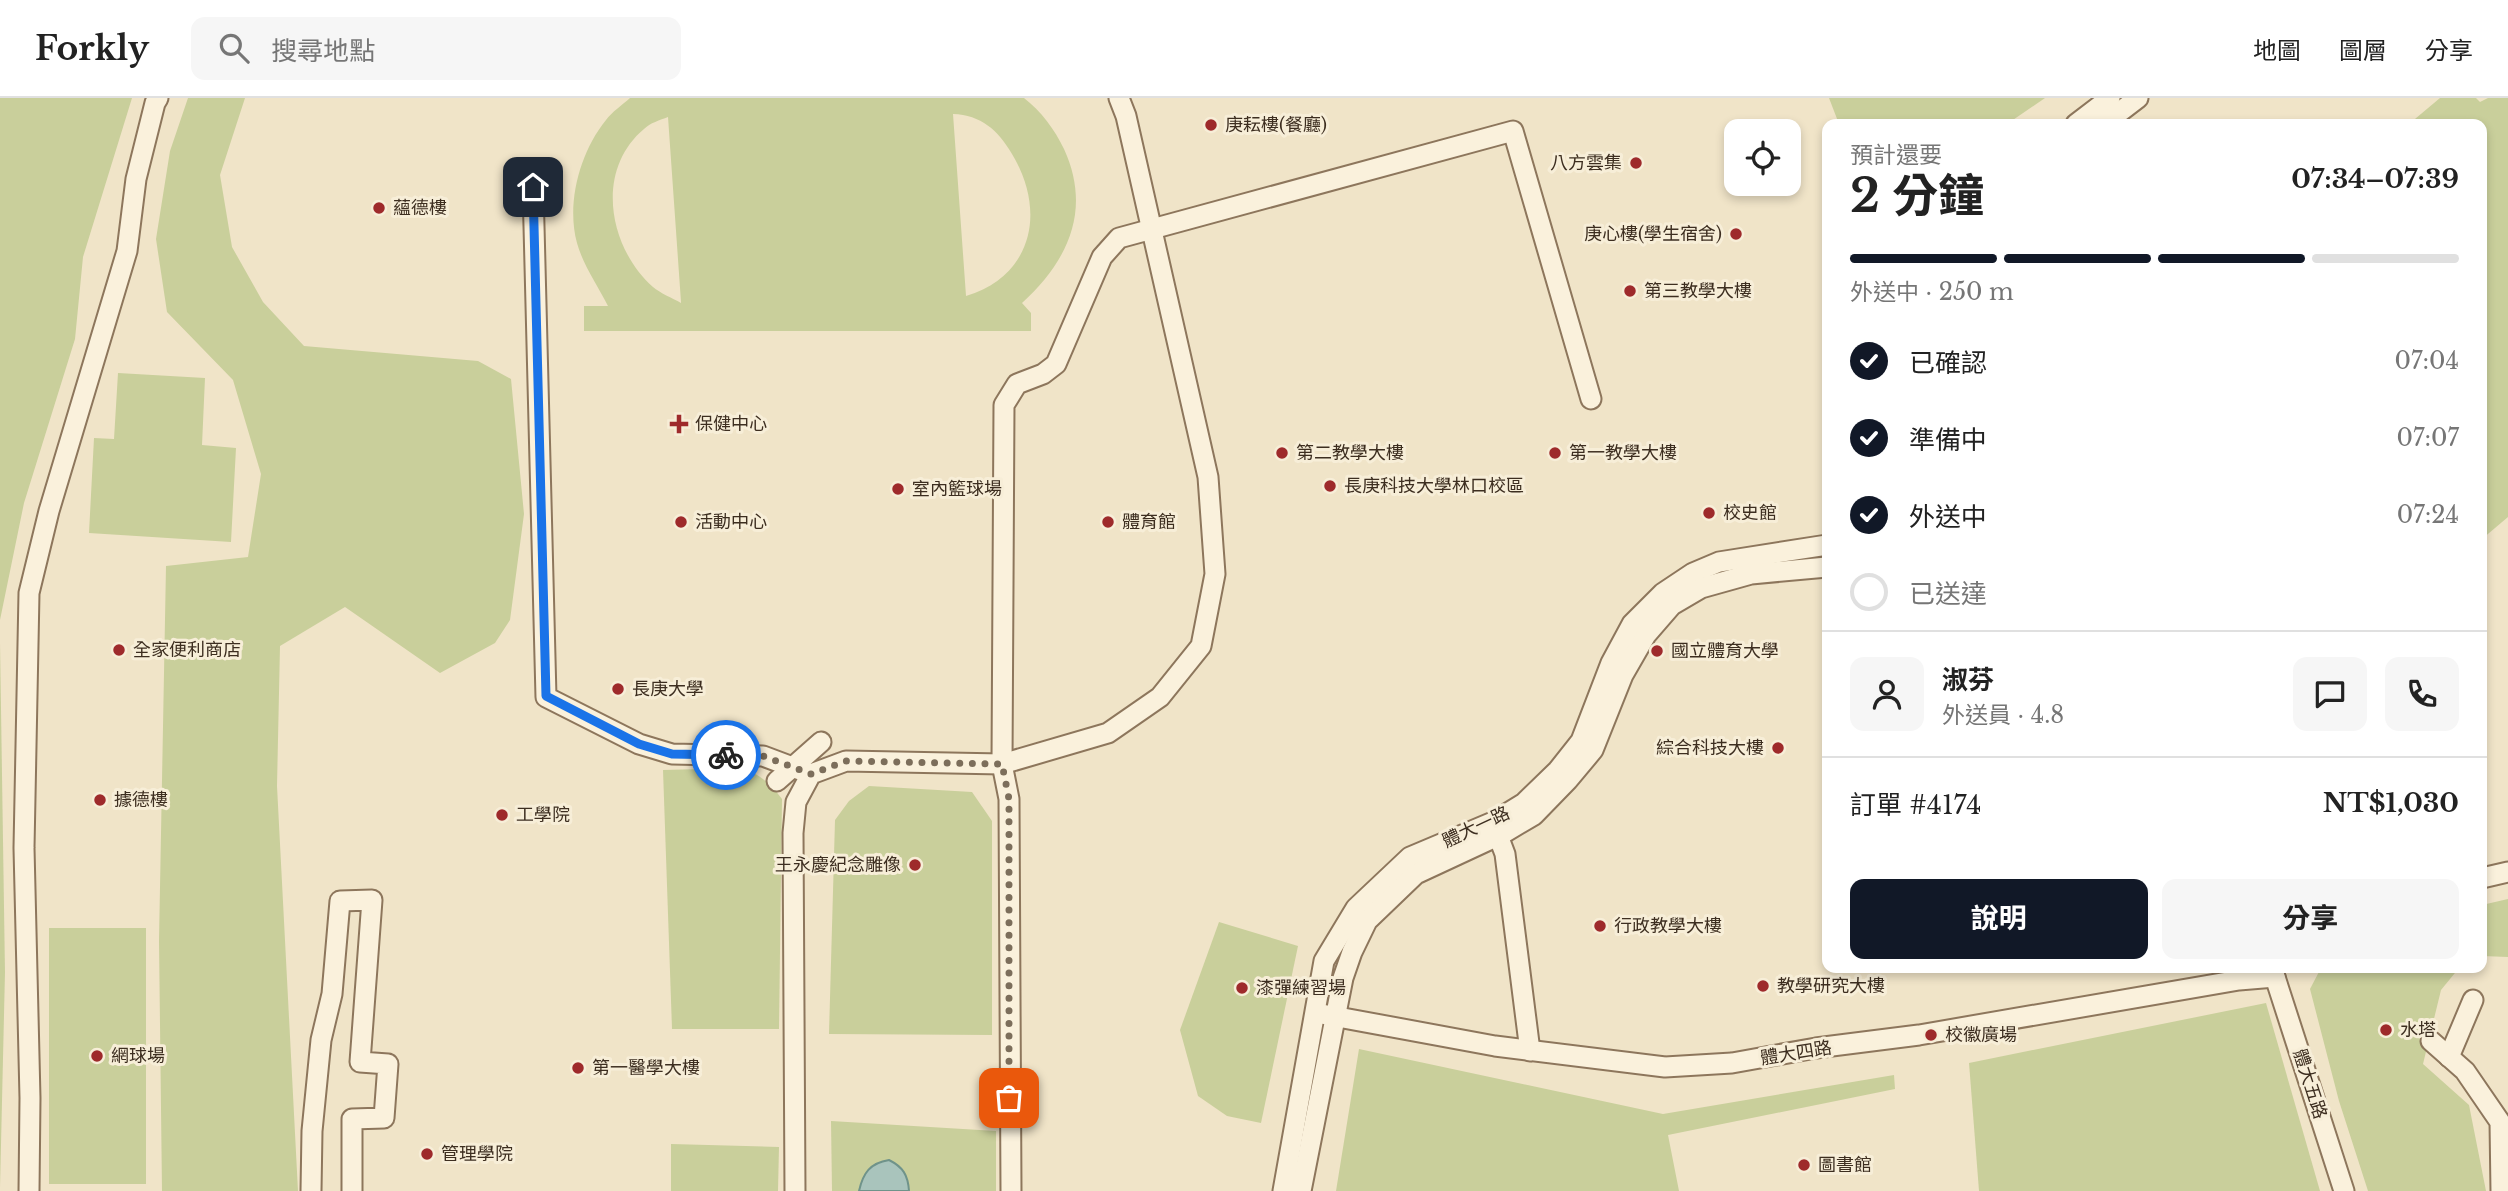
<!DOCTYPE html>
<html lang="zh-TW">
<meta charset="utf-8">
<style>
:root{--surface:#fff;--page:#f6f6f6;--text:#222;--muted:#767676;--line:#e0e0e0;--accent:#111827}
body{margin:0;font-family:"Libre Baskerville","Noto Sans TC",serif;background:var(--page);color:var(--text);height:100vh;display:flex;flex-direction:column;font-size:26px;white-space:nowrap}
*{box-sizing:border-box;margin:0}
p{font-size:23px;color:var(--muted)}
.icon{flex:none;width:38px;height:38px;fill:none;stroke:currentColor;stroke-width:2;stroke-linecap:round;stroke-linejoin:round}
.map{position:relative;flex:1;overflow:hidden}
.sheet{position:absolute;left:1822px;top:21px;width:665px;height:854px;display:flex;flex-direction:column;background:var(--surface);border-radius:14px;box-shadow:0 4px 10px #0003}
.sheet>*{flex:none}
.tools{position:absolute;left:1724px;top:21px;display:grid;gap:14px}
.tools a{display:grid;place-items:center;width:77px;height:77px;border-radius:14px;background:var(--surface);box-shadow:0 4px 10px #0003;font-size:35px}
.pin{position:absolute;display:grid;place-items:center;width:60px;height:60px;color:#fff;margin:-30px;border-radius:14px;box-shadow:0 4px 10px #0006}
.courier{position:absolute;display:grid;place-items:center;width:70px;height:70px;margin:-35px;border:5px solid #1a73e8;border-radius:50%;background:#fff;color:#222;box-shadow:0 2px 9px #0007}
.overview em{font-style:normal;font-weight:700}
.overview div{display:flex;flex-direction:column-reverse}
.overview{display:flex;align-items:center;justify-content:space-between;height:119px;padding:0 28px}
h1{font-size:46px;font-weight:700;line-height:52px}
.bar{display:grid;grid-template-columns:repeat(4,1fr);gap:10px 7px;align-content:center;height:84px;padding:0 28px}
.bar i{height:9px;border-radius:5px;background:var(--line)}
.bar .on{background:var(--accent)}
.bar p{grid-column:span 4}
.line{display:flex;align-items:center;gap:18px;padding:0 28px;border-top:2px solid var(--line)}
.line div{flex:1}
.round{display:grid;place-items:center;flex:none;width:74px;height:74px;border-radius:14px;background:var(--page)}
ol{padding:0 28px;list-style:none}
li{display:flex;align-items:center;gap:21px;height:77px}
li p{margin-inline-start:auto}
li .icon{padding:7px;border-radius:50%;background:var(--accent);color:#fff;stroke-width:4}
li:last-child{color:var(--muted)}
li i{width:38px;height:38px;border:4px solid var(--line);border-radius:50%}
.primary-button{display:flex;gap:14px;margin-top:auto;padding:14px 28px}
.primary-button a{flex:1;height:80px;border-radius:14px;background:var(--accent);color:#fff;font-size:28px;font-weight:700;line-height:80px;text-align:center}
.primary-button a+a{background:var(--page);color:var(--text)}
header{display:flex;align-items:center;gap:42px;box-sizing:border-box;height:98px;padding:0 35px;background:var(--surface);border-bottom:2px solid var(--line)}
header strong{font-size:33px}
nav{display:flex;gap:38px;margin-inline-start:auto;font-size:24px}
.search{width:490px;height:63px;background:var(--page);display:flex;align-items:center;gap:18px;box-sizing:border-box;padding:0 24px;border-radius:14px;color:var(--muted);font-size:26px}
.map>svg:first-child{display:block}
</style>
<header>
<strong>Forkly</strong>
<div class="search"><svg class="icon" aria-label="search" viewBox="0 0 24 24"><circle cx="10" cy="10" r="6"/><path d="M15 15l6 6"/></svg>搜尋地點</div>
<nav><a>地圖</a><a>圖層</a><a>分享</a></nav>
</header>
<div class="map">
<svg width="2508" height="1093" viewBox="0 0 2508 1093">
<rect width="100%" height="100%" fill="#f0e4c8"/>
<g fill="#c9cf9b" fill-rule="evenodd">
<path d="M0,0H132L83,159L75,241L24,405L0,522Z"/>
<path d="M188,0H245L220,77L232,149L263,204L304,248L478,263L511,281L524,416L510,522L495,545L440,575L345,509L280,548L277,688L298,1093H162L159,843L166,468L248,459L261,376L233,282L167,214L156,141L170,53Z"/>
<path d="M630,0H1024C1041,13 1055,32 1064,51C1092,112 1068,163 1022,205L1031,215V233H584V208H608C598,188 583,167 577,145C566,105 580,54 606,22C612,14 622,7 630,0ZM953,16C981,17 998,32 1012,56C1046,112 1034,177 966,198ZM668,19L681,204V205C672,200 660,195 653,189C608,149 595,72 644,31C650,25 660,22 668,19Z"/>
<path d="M1829,0H2045L2007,26H1839Z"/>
<path d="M2440,0H2476L2480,4L2488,0H2508V419L2482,441V26H2409Z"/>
<path d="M118,275L205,280L202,347L236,350L231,444L89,435L94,340L114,341Z"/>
<path d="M0,544L5,874L0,1090Z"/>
<path d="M741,670C760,676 770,685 782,701L779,931H672L663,672Z"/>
<path d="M869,688L972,694L992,723V937L829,936L835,722L849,703Z"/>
<path d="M2508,801V859L2482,858V807Z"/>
<path d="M1219,824L1298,848L1261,1025L1227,1018L1198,998L1180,932Z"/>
<rect x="49" y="830" width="97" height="256"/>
<path d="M2321,870H2459L2441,892L2423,966L2469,1007L2486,1093H2368L2339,1003L2310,891Z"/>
<path d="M2266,905L2320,1093H1979L1969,965Z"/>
<path d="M1359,951L1663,1016L1894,977L1895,991L1668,1037L1679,1093H1336Z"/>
<path d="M831,1023L996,1033V1093H832Z"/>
<path d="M671,1046L779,1049L778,1093H671Z"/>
</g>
<path fill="#a9c4bc" stroke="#6f938a" stroke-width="2" d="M889,1062C903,1069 908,1077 909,1093H859C863,1075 870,1065 889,1062Z"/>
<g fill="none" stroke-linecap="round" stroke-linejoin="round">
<g stroke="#8d765c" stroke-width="23">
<g id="minor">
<path d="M2076,26L2110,0"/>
<path d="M2104,26L2138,0"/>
<path d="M533,89L546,599L639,646L672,656L763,658L811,676"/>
<path d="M777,683L821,644"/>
<path d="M1494,727L1505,756L1530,953"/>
<path d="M2482,780L2508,774"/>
<path d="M2275,879L2344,1093"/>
<path d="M1316,915L1495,948L1665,969L1732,965L1816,950L1919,937L2239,882L2275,879"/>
<path d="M2431,943L2465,973L2500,1024L2501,1093"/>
<path d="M2449,959L2473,902"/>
<path d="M29,1093L30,1000L24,750L29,495L49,413L127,153L136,81L155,5L158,0"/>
<path d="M311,1093L312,1033L321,942L332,896L340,803L372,802L360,964L388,966L384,1020L352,1021V1093"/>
<path d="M795,1093L793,735L796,704L811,676L846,663L1002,666L1108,635L1160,599L1201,548L1215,476L1208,379L1126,18L1119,0"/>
<path d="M1011,1093L1009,701L1002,666L1004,307L1017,286L1043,276L1056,266L1102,159L1119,140L1513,33L1591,301"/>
<path d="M1283,1093L1324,863L1356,810L1410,759L1493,724L1524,705L1558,672L1581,643L1611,565L1632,526L1663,495L1693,475L1719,464L1827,447"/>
<path d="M1301,1093L1343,880L1352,854L1367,823L1416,776L1502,736L1534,717L1568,682L1593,652L1623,577L1646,537L1672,507L1701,490L1751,476L1827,469"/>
</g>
</g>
<use href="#minor" stroke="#faf1dc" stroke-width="19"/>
</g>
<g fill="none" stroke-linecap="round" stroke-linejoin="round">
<path stroke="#7c6e5b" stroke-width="7" stroke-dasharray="0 12.6" d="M726,657L763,658L811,676L846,663L1002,666L1009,701V1000"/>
<path stroke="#1a73e8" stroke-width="9" d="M533,89L546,598L639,646L672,656L726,657"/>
</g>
<g fill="#9e2a2b" stroke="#f7eed8" stroke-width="2.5">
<circle cx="1211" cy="27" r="7"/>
<circle cx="1636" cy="65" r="7"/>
<circle cx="379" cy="110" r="7"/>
<circle cx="1736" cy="136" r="7"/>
<circle cx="1630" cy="193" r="7"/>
<path d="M675.5 315.5h7v7h7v7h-7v7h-7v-7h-7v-7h7z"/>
<circle cx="1282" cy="355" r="7"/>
<circle cx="1555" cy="355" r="7"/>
<circle cx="1330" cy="388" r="7"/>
<circle cx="898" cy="391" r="7"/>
<circle cx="1709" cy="415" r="7"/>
<circle cx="681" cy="424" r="7"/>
<circle cx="1108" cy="424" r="7"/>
<circle cx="119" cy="552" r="7"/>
<circle cx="1657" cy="553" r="7"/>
<circle cx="618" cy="591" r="7"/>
<circle cx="1778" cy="650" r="7"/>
<circle cx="100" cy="702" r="7"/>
<circle cx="502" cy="717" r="7"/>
<circle cx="915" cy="767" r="7"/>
<circle cx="1600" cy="828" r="7"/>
<circle cx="1763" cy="888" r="7"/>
<circle cx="1242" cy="890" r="7"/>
<circle cx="2386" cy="932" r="7"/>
<circle cx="1931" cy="937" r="7"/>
<circle cx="97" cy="958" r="7"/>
<circle cx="578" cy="970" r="7"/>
<circle cx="427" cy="1056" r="7"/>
<circle cx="1804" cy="1067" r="7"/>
</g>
<g text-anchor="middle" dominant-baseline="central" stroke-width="6" stroke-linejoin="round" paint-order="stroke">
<g font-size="18" fill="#3d2e20" stroke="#f7eed8" text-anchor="start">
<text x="1225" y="27">庚耘樓(餐廳)</text>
<text x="1622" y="65" text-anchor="end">八方雲集</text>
<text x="393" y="110">蘊德樓</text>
<text x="1722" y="136" text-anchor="end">庚心樓(學生宿舍)</text>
<text x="1644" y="193">第三教學大樓</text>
<text x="695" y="326">保健中心</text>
<text x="1296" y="355">第二教學大樓</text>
<text x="1569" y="355">第一教學大樓</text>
<text x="1344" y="388">長庚科技大學林口校區</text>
<text x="912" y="391">室內籃球場</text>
<text x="1723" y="415">校史館</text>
<text x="695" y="424">活動中心</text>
<text x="1122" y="424">體育館</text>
<text x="133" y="552">全家便利商店</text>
<text x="1671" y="553">國立體育大學</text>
<text x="632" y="591">長庚大學</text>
<text x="1764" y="650" text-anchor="end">綜合科技大樓</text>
<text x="114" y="702">據德樓</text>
<text x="516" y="717">工學院</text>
<text x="901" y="767" text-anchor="end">王永慶紀念雕像</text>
<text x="1614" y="828">行政教學大樓</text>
<text x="1777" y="888">教學研究大樓</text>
<text x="1256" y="890">漆彈練習場</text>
<text x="2400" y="932">水塔</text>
<text x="1945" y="937">校徽廣場</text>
<text x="111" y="958">網球場</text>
<text x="592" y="970">第一醫學大樓</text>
<text x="441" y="1056">管理學院</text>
<text x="1818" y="1067">圖書館</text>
</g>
<g font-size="18" fill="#3d2e20" stroke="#f7eed8">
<text transform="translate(1476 729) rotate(-25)">體大一路</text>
<text transform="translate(1796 955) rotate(-9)">體大四路</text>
<text transform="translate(2310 986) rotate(72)">體大五路</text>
</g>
</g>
</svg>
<div class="tools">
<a><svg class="icon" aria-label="locate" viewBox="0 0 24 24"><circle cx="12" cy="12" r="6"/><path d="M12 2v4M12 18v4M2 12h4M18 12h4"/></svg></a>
</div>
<div class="pin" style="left:1009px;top:1000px;background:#ea580c"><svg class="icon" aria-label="bag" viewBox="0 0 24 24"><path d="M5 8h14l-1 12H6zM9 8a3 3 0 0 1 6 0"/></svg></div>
<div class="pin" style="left:533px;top:89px;background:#1f2937"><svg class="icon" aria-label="home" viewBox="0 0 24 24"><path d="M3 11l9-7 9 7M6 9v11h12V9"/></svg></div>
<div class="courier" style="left:726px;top:657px"><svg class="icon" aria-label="bike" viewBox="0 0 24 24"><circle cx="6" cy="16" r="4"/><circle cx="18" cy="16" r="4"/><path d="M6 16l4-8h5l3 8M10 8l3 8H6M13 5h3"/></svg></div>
<section class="sheet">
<div class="overview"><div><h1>2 分鐘</h1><p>預計還要</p></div><em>07:34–07:39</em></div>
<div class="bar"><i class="on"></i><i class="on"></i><i class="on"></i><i></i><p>外送中 · 250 m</p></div>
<ol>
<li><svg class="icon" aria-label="check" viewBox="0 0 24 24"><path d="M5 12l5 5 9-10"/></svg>已確認<p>07:04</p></li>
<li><svg class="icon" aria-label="check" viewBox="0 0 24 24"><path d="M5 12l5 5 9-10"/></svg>準備中<p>07:07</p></li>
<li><svg class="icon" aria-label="check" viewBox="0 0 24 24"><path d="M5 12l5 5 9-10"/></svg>外送中<p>07:24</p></li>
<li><i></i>已送達</li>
</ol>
<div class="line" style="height:126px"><a class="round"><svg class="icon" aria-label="person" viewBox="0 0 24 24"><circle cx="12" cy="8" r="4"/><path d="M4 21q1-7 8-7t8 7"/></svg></a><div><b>淑芬</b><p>外送員 · 4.8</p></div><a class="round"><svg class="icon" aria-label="chat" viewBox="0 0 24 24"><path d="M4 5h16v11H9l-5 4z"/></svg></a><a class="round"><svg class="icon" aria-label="phone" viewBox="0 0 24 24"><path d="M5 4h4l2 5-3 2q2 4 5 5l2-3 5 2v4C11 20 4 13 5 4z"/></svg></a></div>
<div class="line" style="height:91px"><div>訂單 #4174</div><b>NT$1,030</b></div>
<div class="primary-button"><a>說明</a><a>分享</a></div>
</section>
</div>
